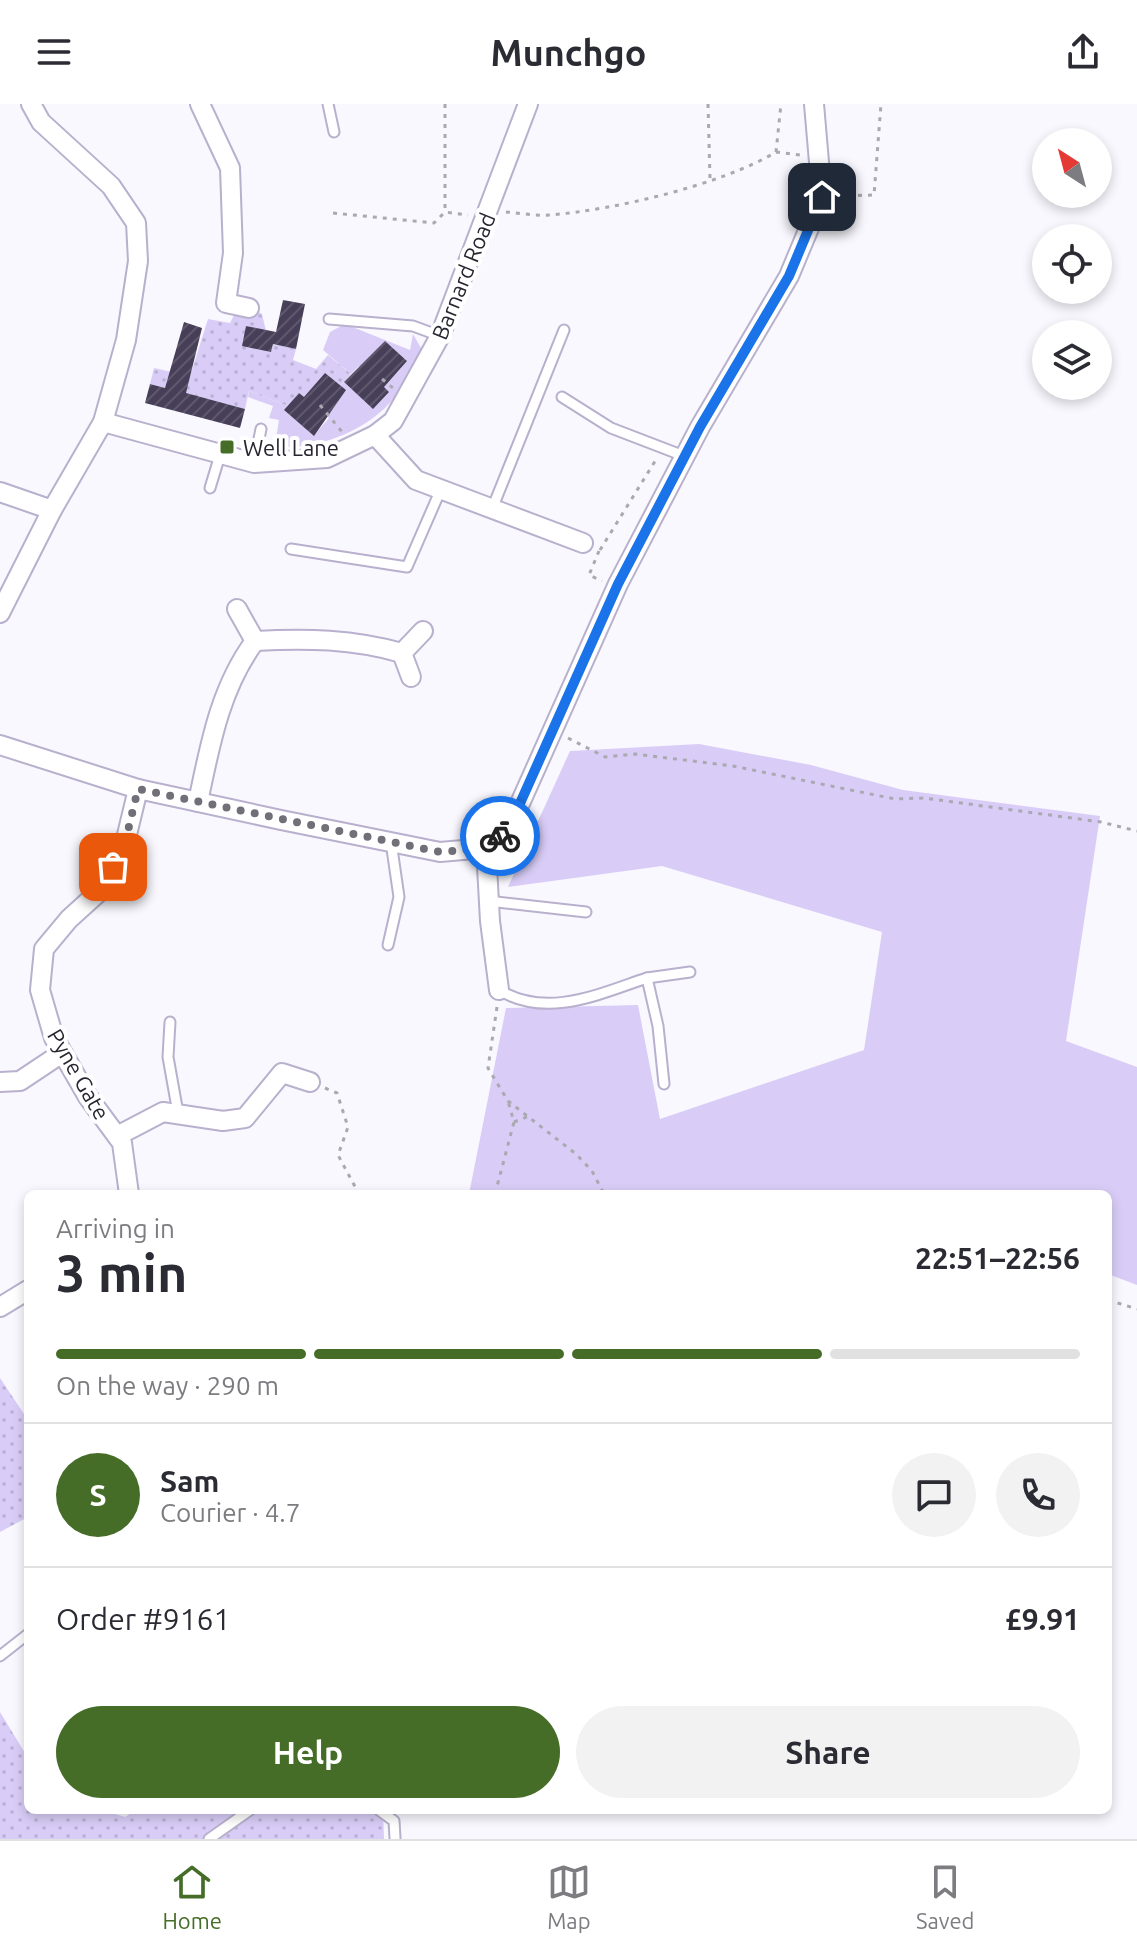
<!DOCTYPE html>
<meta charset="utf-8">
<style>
:root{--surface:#fff;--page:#f2f2f3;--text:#2b2b33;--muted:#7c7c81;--line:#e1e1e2;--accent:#466d28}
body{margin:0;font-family:Ubuntu,sans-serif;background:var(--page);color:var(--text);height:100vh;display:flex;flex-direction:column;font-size:30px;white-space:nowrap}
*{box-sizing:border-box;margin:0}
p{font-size:26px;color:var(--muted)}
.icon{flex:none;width:44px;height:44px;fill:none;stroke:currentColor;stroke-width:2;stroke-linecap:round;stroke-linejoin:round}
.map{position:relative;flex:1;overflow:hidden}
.sheet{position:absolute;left:24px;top:1086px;width:1088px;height:624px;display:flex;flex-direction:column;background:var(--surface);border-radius:12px;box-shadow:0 4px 12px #0003}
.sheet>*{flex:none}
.needle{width:52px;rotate:324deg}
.buttons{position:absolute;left:1032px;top:24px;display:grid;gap:16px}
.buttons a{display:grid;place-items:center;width:80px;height:80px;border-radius:50%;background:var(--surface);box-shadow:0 4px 12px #0003;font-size:40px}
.pin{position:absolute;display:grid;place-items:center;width:68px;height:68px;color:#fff;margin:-34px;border-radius:16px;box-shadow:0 4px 12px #0006}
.courier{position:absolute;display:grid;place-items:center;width:80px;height:80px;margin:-40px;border:6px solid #1a73e8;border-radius:50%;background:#fff;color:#222;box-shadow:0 2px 10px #0007}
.headline em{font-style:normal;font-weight:700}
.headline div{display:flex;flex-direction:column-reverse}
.headline{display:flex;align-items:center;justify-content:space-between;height:136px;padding:0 32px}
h1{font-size:52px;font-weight:700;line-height:60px}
.bar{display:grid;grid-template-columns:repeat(4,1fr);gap:12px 8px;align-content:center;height:96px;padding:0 32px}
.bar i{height:10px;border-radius:6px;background:var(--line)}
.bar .current{background:var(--accent)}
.bar p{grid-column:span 4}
.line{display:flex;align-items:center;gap:20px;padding:0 32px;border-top:2px solid var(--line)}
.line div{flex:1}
.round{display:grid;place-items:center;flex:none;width:84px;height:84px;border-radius:42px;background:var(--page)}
.button{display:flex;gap:16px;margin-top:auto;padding:16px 32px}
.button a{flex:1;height:92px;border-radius:48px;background:var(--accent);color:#fff;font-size:32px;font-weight:700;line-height:92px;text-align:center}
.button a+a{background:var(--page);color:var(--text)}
header{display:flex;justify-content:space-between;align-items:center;height:104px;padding:0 32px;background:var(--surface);font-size:36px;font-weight:700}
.dock{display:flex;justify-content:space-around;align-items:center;height:112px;border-top:2px solid var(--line);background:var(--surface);font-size:22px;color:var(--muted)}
.dock a{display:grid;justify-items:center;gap:4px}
.dock .current{color:var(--accent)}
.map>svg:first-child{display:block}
</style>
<header><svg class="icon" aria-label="menu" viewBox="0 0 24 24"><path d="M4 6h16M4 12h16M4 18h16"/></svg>Munchgo<svg class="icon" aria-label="share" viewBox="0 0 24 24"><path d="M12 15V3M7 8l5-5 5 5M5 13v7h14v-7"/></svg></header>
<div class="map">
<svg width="1137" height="1735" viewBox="0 0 1137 1735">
<defs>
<pattern id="park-dots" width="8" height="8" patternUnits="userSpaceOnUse" patternTransform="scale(2)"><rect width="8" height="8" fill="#d9cdf7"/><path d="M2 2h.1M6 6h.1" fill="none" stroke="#bab0d4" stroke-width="1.8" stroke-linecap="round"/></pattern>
<pattern id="building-hatch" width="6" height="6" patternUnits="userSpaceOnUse" patternTransform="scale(2)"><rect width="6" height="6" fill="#473f58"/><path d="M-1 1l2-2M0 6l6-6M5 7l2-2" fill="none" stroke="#5f586d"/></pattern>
</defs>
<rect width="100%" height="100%" fill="#f9f8fe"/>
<g fill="#d9cdf7">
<path d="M345,220L410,246L413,230L421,244V253C410,270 400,290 385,304C352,335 302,349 258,341H275L279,316L269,314L273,302L248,293L249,287L288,302L285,307L314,331L329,314L317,304L344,278L373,304L378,279L390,276L407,257L385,237L367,257L368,270L359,262L351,270L323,246L330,228Z"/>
<path d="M699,640L811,661L903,686L1100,712L1066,937L1137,963V1181L1108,1170V1090H469L506,904L638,901L660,1015L864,946L882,828L662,762L508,783L570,647Z"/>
</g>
<g fill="url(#park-dots)">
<path d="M255,206L262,210L271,248L273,240L296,245L293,256L316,265L328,251L351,270L340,282L288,302L249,287L245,305L150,280L154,264L190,272L208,215L230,219L235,209Z"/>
<path d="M0,1274L28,1316V1413L0,1428Z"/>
<path d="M0,1608L28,1654V1706H102L125,1713L136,1706H383L384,1735H0Z"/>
</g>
<g fill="url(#building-hatch)">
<path d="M283,196L305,200L296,245L273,240L271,248L242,242L246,222L276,228Z"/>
<path d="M184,218L202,224L186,289L245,305L240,324L145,299L150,280L165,284Z"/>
<path d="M385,237L407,257L384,283L389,288L373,305L344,278Z"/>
<path d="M325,269L346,286L314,332L284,306L299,289L304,293Z"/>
</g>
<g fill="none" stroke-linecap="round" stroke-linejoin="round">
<g stroke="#b8b0cd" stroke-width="13">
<g id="service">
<path d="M328,0L334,28"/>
<path d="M329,215L413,222L440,232"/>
<path d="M562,293L611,324L684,352"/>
<path d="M254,359L261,325"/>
<path d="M210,384L220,351"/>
<path d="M492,405L564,226"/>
<path d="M291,445L407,463L441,385"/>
<path d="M488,797L586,808"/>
<path d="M388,841L399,793L391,738"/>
<path d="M647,874L690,868"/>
<path d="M499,886C547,915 599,890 647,874L658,922L664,980"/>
<path d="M170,918L168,953L178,1009"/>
<path d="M0,1552L28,1530"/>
<path d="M379,1706L394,1717L395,1734"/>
<path d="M209,1735L250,1706"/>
</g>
</g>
<g stroke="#b8b0cd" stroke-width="22">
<g id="minor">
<path d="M200,0L230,64L233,149L226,199L249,204"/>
<path d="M103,318L254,359L327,354L375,331L393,317L440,232L528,0"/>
<path d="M375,331L416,376L583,439"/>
<path d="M0,388L52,406"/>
<path d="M0,509L52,406L103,318L126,236L138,157L136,119L111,82L41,18L31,0"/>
<path d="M255,537C306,534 353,535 402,549"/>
<path d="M411,573L402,549L423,527"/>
<path d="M0,641L138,685L281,716L440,748L486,744L490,817L499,886"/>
<path d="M198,698C210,641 220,584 255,537L237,505"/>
<path d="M486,744L509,724L618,480L700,323L789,172L822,93L814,0"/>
<path d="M0,978L20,977L62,949"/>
<path d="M117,1032L163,1008L223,1017L245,1014L282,969L310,978"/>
<path d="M129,1090L122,1039L88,993L54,934L40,886L44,845L69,815L101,786L125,739L138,685"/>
<path d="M0,1203L28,1186"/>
</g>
</g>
<g stroke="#aaa8b0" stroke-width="3" stroke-dasharray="4 6" stroke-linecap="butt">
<path d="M445,0V108"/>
<path d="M708,0L710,75"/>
<path d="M776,48L800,51"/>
<path d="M838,92L874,91L881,0"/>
<path d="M506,108C520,109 535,112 549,111C614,106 721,81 776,48L781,0"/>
<path d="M333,109L434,119L445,108L468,111"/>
<path d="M382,275L393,284"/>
<path d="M320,301L343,329"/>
<path d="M600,446L657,354"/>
<path d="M599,447L589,471L602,477"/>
<path d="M568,634L605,653L635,650L733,662L895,695L924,694L1101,718L1137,727"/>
<path d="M497,903L488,964L508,997L576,1050L592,1067L604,1090"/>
<path d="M325,984L337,989L348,1023L338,1051L359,1090"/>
<path d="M514,1018L529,1012"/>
<path d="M495,1090L514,1018L508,997"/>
<path d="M1108,1196L1137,1205"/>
</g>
<use href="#service" stroke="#fff" stroke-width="9"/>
<use href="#minor" stroke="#fff" stroke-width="18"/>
</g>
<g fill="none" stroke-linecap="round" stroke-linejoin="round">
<path stroke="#716f78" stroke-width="8" stroke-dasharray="0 14.4" d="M113,763L125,739L138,685L440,748L486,744L500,732"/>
<path stroke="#1a73e8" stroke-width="10" d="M500,732L509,724L618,480L700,323L789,172L822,93"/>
</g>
<rect fill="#466d28" stroke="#fff" stroke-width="3" x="219" y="335" width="16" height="16" rx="4"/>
<g text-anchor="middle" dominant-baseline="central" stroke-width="8" stroke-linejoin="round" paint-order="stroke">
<g font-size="22" fill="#282530" stroke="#fff">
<text transform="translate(463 172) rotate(-68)">Barnard Road</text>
<text transform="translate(79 970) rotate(60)">Pyne Gate</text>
</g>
<g font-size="22" fill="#282530" stroke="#fff" text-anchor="start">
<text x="243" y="343">Well Lane</text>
</g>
</g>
</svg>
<div class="buttons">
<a><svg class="needle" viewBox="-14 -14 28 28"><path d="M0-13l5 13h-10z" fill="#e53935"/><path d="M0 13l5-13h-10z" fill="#7c7c81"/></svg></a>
<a><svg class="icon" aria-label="locate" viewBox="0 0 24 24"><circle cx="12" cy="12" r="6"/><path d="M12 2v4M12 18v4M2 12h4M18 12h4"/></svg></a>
<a><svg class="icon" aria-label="layers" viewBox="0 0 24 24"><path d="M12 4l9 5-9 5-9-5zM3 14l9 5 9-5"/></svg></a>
</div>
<div class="pin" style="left:113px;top:763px;background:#ea580c"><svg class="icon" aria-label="bag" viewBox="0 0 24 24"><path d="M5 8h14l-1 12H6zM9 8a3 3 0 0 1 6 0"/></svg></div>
<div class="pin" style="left:822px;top:93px;background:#1f2937"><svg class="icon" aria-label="home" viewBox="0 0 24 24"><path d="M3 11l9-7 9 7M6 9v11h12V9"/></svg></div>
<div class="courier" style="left:500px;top:732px"><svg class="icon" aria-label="bike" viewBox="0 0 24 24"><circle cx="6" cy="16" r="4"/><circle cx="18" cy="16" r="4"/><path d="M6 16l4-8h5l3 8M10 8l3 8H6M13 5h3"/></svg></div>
<section class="sheet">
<div class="headline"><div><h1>3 min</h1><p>Arriving in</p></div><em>22:51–22:56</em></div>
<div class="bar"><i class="current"></i><i class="current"></i><i class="current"></i><i></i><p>On the way · 290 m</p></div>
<div class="line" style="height:144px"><b class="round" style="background:var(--accent);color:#fff">S</b><div><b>Sam</b><p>Courier · 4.7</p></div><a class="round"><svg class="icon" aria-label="chat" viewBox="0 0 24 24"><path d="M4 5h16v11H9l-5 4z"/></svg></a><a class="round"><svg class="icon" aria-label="phone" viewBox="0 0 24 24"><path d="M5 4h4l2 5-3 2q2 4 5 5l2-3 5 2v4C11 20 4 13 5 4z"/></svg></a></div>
<div class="line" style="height:104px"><div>Order #9161</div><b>£9.91</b></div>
<div class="button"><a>Help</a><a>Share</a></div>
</section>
</div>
<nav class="dock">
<a class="current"><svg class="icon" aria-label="home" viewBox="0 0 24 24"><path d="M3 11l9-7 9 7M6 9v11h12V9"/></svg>Home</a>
<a><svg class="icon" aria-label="map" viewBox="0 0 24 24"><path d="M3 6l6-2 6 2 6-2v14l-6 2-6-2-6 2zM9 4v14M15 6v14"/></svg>Map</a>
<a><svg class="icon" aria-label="saved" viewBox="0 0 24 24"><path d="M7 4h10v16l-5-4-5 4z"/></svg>Saved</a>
</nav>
